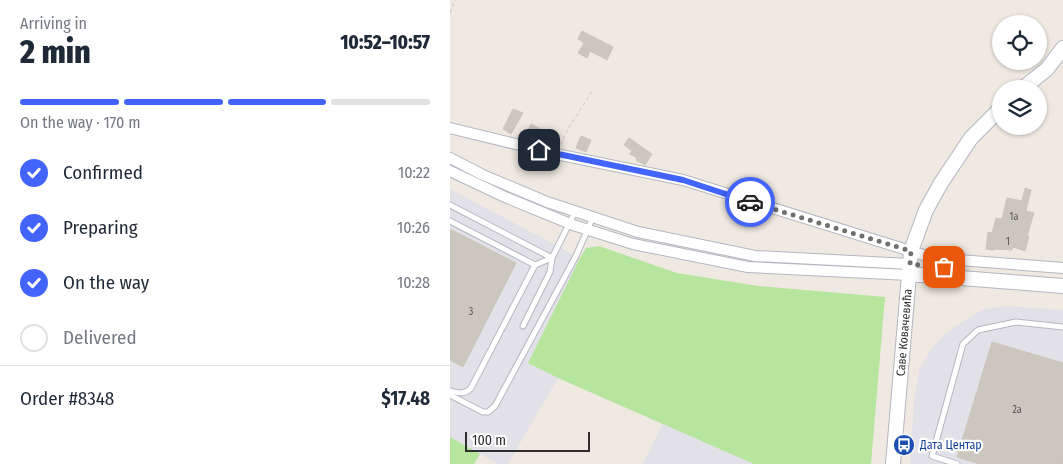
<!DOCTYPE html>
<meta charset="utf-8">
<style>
:root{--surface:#fff;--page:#f2f2f3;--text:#1f2937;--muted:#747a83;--line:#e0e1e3;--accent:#4264fb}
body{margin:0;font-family:"Fira Sans Condensed",sans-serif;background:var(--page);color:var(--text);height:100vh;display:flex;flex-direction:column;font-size:19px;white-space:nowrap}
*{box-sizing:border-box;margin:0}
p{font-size:16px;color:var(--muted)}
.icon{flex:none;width:28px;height:28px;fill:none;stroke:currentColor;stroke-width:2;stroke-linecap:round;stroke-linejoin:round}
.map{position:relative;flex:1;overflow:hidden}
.sheet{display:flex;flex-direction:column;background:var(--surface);width:450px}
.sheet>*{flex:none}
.tools{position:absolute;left:542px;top:15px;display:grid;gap:10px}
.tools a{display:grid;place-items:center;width:55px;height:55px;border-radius:50%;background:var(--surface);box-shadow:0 1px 4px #0004;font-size:25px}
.scale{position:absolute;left:15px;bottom:12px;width:125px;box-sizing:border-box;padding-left:5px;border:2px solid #2e2e2e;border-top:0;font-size:14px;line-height:18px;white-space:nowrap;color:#2e2e2e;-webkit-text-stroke:4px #fff;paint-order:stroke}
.pin{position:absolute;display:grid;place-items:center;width:42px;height:42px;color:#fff;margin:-21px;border-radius:10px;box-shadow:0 2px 8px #0006}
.courier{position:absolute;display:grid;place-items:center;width:50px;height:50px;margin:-25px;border:4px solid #4264fb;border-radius:50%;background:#fff;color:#222;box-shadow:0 1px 6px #0007}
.headline em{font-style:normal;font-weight:800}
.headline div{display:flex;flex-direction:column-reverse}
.headline{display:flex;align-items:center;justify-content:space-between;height:85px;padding:0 20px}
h1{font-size:32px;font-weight:800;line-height:38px}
.bar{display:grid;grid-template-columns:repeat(4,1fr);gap:8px 5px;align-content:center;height:60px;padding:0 20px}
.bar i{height:6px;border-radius:4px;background:var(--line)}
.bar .current{background:var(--accent)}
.bar p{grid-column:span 4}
.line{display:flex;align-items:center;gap:12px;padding:0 20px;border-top:1px solid var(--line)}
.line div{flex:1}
ol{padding:0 20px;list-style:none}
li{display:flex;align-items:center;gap:15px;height:55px}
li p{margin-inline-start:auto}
li .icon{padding:5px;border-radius:50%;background:var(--accent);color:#fff;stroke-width:4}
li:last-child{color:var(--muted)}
li i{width:28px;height:28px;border:2px solid var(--line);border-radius:50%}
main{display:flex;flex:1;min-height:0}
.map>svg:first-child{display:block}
</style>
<main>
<section class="sheet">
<div class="headline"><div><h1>2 min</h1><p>Arriving in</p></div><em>10:52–10:57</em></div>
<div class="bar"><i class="current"></i><i class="current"></i><i class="current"></i><i></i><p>On the way · 170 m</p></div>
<ol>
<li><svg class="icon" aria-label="check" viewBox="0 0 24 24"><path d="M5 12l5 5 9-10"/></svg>Confirmed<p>10:22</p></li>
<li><svg class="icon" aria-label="check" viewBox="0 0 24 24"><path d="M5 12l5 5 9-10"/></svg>Preparing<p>10:26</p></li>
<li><svg class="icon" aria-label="check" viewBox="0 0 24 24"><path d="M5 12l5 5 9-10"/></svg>On the way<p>10:28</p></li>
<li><i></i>Delivered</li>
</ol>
<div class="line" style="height:65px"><div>Order #8348</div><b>$17.48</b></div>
</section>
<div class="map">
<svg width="613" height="464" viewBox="0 0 613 464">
<rect width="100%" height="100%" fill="#efe9e1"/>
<g fill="#e3e1e8">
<path d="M0,189L130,258L78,363L108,378L58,464H48L0,437Z"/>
<path d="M553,306L613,310V464H460L464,401L469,370L481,349L494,335L512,322L532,310Z"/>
<path d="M213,423L304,464H193Z"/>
</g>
<g fill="#b6e59e">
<path d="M149,246L227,273L308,286L435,297L421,464H304L108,378L78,363L130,258L136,248Z"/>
<path d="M0,437L30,454L24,464H0Z"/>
</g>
<g fill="#cbc7bf" stroke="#cbc5ba">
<path d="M132,31L163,47L157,60L140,51L137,58L128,53L134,43L128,39Z"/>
<path d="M63,109L73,113L61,134L53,129Z"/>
<path d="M81,124L96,132L91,141L85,139L84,142L74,139Z"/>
<path d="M131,136L141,140L136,152L126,148Z"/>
<path d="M179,138L202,154L195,165L186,160L187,158L180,154L182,151L174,145Z"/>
<path d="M575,188L581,190L576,211L584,213L577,236H579L575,251L563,247L562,250L545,249L544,250L536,249L538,232L542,233L546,218L552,219L557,198L572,201Z"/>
<path d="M0,229L66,263L13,367L0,360Z"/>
<path d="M542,342L613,363V464H530L507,457Z"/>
</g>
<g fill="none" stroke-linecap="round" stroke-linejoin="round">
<g stroke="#b4b7c1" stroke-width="7">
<g id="lane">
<path d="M0,205L102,258L100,272L73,326"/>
<path d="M0,221L85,265L102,258L125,212"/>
<path d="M0,391C8,393 15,395 21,388L85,265"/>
<path d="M0,395L33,412H38L45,406L126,256L143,217"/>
<path d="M507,464L482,456L513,344L528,330L566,322L613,327"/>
</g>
</g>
<g stroke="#b4b7c1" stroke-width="12">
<g id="street">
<path d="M0,128L106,154L233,180L483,258L613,268"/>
<path d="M0,158L33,175L97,202L188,232L305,256L460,264"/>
<path d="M0,171L55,197L123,225L183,244L298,267L459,275"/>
</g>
</g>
<g stroke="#b4b7c1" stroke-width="16">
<g id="secondary">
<path d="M572,89L597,69L613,48"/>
<path d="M459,275H473L613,286"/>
<path id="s1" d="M443,464L461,251L476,210L491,183L521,138L551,108"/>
</g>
</g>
<g stroke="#c9c9c9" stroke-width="1" stroke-dasharray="4 2.5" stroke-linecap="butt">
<path d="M0,13L5,0"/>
<path d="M110,145L119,127L143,90"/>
</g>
<use href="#lane" stroke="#fff" stroke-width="5"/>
<use href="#street" stroke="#fff" stroke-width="10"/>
<use href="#secondary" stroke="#fff" stroke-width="14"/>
</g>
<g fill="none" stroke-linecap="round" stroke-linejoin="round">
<path stroke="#726f6d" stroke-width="5" stroke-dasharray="0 9" d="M300,202L461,251L460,264L494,267"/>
<path stroke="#4264fb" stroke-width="6" d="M89,150L233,180L300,202"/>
</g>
<defs>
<g id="bus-disc" transform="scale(1.125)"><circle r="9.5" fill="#1a4fb4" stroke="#fff"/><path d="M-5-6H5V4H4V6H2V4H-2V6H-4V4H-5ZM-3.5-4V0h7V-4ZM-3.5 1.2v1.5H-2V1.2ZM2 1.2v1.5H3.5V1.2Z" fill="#fff"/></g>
</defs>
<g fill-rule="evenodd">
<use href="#bus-disc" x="454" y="445"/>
</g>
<g text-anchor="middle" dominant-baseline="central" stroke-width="4.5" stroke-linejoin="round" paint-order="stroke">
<g font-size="10" fill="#555452">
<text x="564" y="217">1a</text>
<text x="558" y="242">1</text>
<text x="21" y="312">3</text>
<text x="567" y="410">2a</text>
</g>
<g font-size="12" fill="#2e2e2e" stroke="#fff">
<text stroke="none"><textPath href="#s1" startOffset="132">Саве Ковачевића</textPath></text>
</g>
<g font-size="12" fill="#164399" stroke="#fff" text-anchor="start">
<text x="470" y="445">Дата Центар</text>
</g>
</g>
</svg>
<div class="tools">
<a><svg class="icon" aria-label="locate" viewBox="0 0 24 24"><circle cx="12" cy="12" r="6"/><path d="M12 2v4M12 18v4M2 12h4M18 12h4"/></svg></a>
<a><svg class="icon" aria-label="layers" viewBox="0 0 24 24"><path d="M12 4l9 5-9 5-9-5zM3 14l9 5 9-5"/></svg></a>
</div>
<div class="scale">100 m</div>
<div class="pin" style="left:494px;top:267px;background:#ea580c"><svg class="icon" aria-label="bag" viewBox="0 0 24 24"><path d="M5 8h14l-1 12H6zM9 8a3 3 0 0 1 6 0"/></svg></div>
<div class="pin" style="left:89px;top:150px;background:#1f2937"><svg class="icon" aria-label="home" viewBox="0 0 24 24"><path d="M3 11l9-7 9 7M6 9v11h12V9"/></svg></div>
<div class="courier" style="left:300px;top:202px"><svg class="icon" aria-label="car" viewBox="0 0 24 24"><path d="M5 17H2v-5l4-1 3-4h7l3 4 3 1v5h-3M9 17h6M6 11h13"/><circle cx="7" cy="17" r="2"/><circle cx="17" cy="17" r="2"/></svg></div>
</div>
</main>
